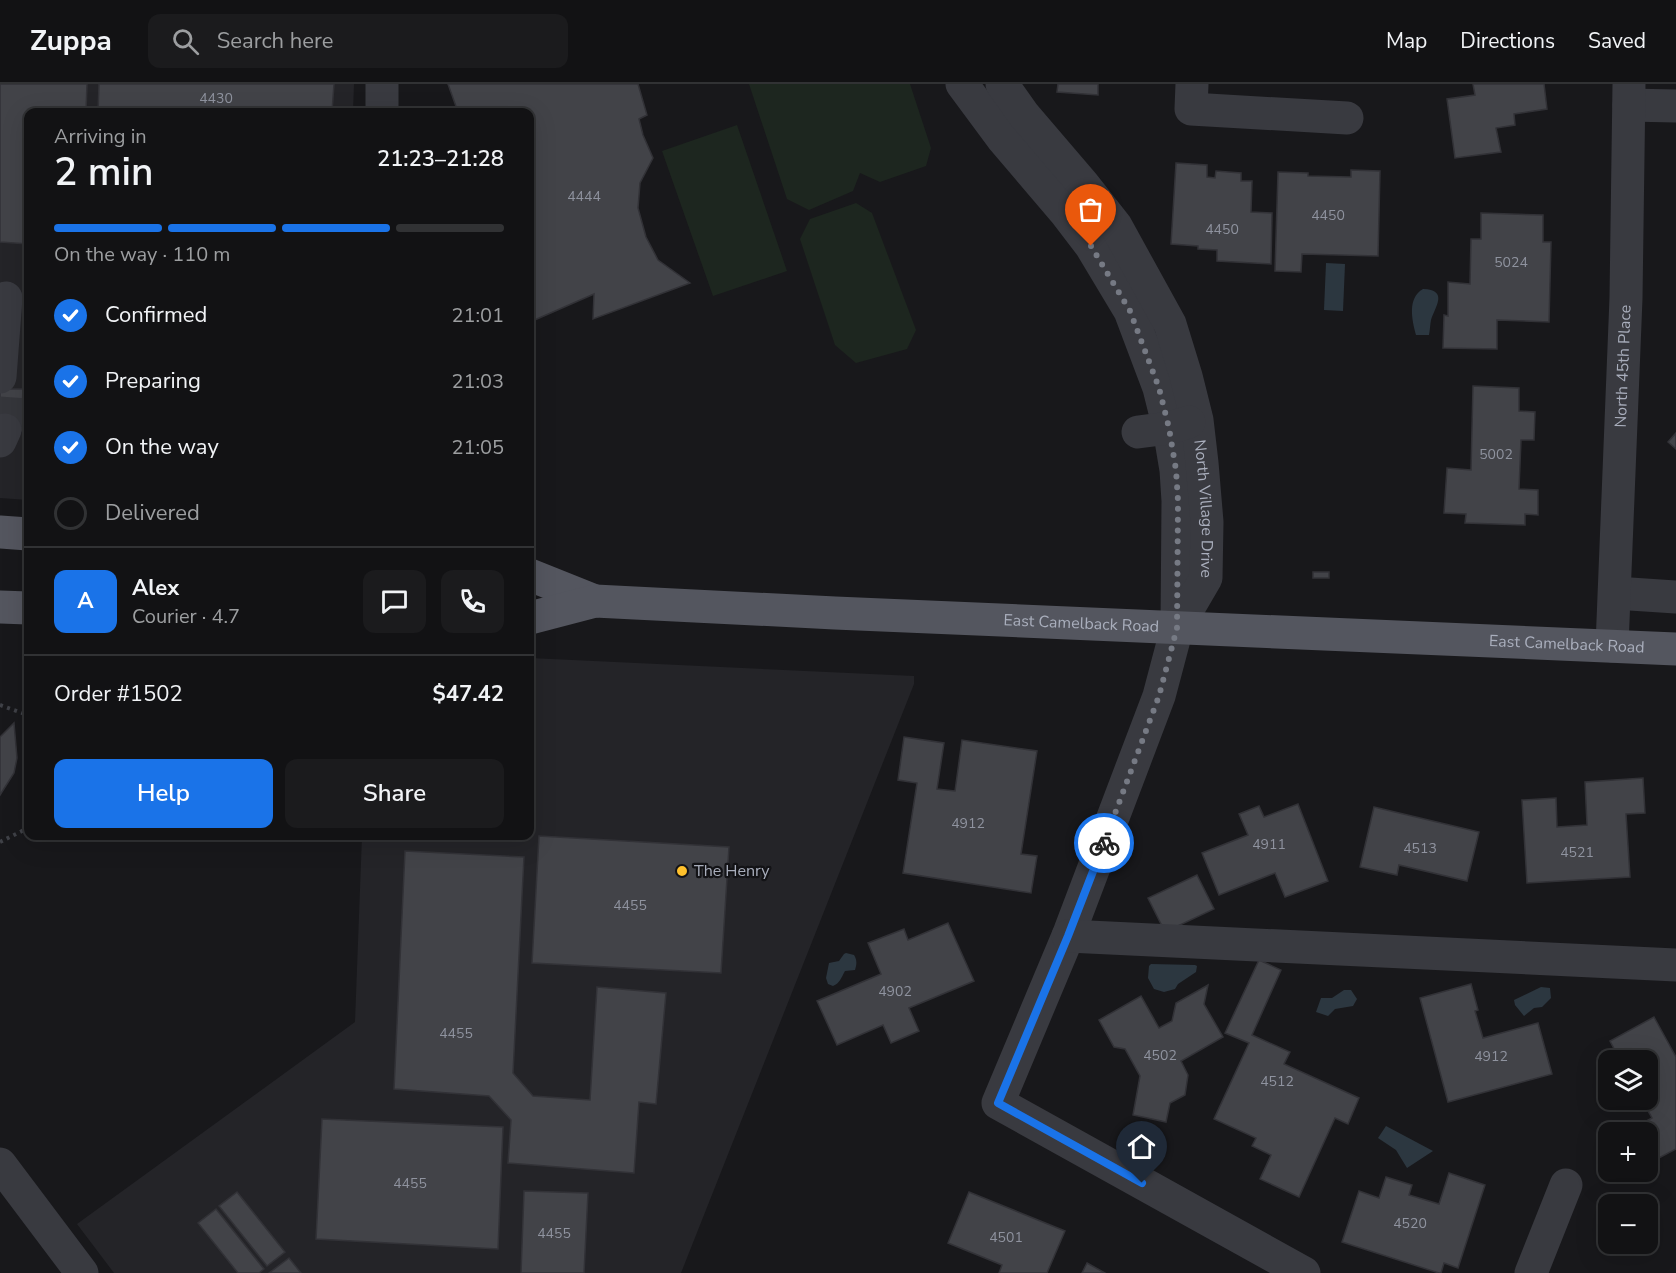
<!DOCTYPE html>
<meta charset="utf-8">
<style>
:root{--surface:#121214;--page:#1b1b1d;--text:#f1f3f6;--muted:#9c9ea0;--line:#313234;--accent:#1a73e8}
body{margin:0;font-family:"Nunito Sans",sans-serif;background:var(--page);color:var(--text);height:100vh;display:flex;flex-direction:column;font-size:22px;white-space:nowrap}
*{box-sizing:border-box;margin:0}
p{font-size:20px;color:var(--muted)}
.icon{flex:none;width:33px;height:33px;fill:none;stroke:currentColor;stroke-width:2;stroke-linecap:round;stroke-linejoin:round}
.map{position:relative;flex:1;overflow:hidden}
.drawer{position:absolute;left:24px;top:24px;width:510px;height:732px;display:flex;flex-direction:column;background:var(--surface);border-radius:12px;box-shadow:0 6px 24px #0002,0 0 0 2px var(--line)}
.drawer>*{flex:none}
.controls{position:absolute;left:1598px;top:966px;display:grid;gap:12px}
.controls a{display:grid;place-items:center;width:60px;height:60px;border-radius:12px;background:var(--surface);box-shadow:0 6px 24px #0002,0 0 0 2px var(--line);font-size:30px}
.pin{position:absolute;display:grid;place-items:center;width:51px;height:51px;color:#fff;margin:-62px -26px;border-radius:50% 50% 50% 0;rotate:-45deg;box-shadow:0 0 6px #0007}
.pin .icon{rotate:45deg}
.courier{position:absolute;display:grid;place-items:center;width:60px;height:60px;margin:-30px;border:4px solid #1a73e8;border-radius:50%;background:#fff;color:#222;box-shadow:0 2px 8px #0007}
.head em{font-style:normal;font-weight:600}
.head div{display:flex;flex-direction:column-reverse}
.head{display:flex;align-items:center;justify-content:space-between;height:102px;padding:0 30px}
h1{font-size:39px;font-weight:600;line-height:45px}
.bar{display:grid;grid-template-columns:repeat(4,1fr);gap:9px 6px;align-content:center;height:72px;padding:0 30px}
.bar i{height:8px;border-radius:4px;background:var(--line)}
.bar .active{background:var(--accent)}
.bar p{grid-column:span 4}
.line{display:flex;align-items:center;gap:15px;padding:0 30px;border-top:2px solid var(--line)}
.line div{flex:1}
.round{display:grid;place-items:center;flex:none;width:63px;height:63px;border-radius:12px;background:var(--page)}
ol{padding:0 30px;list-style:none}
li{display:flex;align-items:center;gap:18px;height:66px}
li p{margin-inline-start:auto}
li .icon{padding:6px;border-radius:50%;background:var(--accent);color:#fff;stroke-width:4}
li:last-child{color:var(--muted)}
li i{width:33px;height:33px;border:3px solid var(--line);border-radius:50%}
.primary-button{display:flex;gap:12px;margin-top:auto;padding:12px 30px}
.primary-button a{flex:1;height:69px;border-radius:12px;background:var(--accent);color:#fff;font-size:24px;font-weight:600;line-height:69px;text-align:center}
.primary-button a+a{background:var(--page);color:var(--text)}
header{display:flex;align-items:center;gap:36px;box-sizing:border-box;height:84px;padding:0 30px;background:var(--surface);border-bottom:2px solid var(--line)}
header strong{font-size:28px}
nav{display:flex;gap:33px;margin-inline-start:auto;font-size:21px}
.search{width:420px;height:54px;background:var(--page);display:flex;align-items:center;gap:15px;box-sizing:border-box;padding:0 21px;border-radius:12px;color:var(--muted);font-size:22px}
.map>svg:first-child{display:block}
</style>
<header>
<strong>Zuppa</strong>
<div class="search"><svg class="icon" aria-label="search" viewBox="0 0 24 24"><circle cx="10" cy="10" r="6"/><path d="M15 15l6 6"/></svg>Search here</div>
<nav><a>Map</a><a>Directions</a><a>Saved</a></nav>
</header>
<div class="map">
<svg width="1676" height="1189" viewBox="0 0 1676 1189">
<rect width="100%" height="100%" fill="#18181b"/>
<g fill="#242428">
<path d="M0,0H354L353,28H28V416L0,414Z"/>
<path d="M530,574L914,592V600L681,1189H114L77,1140L355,938L362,752H530Z"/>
</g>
<g fill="#1d261f">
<path d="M749,0H910L931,64L926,82L880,98L860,89L853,107L809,126L787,115Z"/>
<path d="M737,41L787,187L713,212L662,67Z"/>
<path d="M856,119L872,129L916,246L907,265L856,279L835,261L800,155L810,135Z"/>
</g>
<g fill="#2c3740">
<path d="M1326,179L1345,180L1343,227L1324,226Z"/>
<path d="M1423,205C1449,206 1435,223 1431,236C1430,241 1430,246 1429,251H1416C1412,236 1407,214 1423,205Z"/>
<path d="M846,869L854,871C857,876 857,880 855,886L845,887C841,894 840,899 833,902L828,900L826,894L829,879L839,877L844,870Z"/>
<path d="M1151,880L1195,881L1197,882L1196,888L1178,900L1175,905L1164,908L1154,905L1148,894L1149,882Z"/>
<path d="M1541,903L1550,904L1551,914L1542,923L1534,924L1524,932L1515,921L1514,916Z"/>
<path d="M1344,906H1351L1357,915L1353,922L1335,925L1328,932L1316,928L1321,914H1332Z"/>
<path d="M1386,1042L1433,1067L1407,1084L1396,1066L1378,1054Z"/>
</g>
<g fill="#424348" stroke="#323237" stroke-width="1.5">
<path d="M0,0H87L86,28H28V160L0,158Z"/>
<path d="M99,0H334L332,28H98Z"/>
<path d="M448,0H638L647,31L639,35L643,51L653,74L640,99L638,124L646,153L658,176L690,199L593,235L594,210L530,238V28H456H458Z"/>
<path d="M1058,0H1098V11L1057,8Z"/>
<path d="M1473,0H1544L1547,25L1514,30L1515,41L1496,44L1501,68L1455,74L1447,15L1475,11Z"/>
<path d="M1176,79L1207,81V93L1215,94L1216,87L1241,89V97H1252L1251,128L1272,129L1271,180L1217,177V166L1198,165V162L1171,160Z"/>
<path d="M1351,86L1380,87L1378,172L1302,170L1301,188L1275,187L1278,88L1308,89V92L1351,93Z"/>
<path d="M1481,129L1543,131V158H1551L1549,238L1497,236V265L1443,264L1444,231L1448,232V198L1470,200L1471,155H1481Z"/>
<path d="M1473,302L1519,304V327L1535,328L1534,356H1521L1519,405L1538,406V431L1525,430V441L1465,439L1466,430L1444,429L1447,384L1471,386Z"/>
<path d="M0,305H23L21,347L0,346Z"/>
<path d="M1676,349V365L1668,358Z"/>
<rect x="1313" y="488" width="16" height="6"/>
<path d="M14,639L17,674L14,689L0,711V653Z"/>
<path d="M904,653L944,659L937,705L955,707L962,656L1037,667L1021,770L1037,772L1031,809L903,789L917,699L898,696Z"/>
<path d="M1643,694L1645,729L1626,730L1630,793L1527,799L1522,716L1556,714L1557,743L1587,741L1585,698Z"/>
<path d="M1298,720L1328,797L1285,813L1275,789L1219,811L1202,769L1248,751L1239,730L1259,722L1264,733Z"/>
<path d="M1374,723L1479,748L1467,797L1399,781L1397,791L1360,783Z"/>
<path d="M539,752L729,763L721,889L532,879Z"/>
<path d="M405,767L524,773L513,989L533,1012L590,1016L597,903L666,909L656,1020L639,1018L634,1089L508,1079L511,1036L489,1012L394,1005Z"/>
<path d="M1197,791L1214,825L1165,848L1148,814Z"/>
<path d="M948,839L974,897L909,924L919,947L891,959L883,941L837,961L817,917L881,890L868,859L904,845L908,856Z"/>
<path d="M1259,876L1281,886L1252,951L1290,968L1284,980L1359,1014L1348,1040L1335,1034L1299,1113L1260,1095L1271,1071L1252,1062L1256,1054L1214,1035L1249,959L1225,949Z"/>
<path d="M1471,900L1478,926L1475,927L1483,954L1538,939L1552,990L1448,1018L1420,914Z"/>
<path d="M1208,901L1204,920L1223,953L1181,977L1188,991L1185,1011L1170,1019L1166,1038L1133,1031L1140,992L1125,965L1114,963L1099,936L1141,912L1159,944L1172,937L1176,919Z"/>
<path d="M1654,933L1676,973V1065L1657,1075L1647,1056V1048H1643L1639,1041L1652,1034L1642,1016H1647V976H1620L1610,957Z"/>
<path d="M322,1035L503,1043L498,1165L316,1155Z"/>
<path d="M1449,1089L1485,1101L1458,1184L1444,1179L1441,1189H1439L1342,1158L1359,1107L1379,1114L1386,1093L1412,1101L1409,1111L1439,1120Z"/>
<path d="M524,1107L588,1109L584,1189H521Z"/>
<path d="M237,1108L285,1168L267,1182L219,1122Z"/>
<path d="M969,1108L1065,1147L1047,1189H999L1002,1181L948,1159Z"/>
<path d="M216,1125L264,1185L259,1189H238L198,1139Z"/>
<path d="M289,1174L301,1189H269Z"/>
<path d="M1087,1179L1105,1189H1082Z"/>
</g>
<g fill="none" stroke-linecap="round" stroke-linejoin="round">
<path stroke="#35363b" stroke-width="33" stroke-dasharray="33 16" stroke-linecap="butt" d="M5,346L8,305"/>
<g stroke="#3f4147" stroke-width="4" stroke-dasharray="3 4.5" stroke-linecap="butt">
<path d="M0,621L28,631"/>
<path d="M0,758L28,744V739"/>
</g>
<g stroke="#393a40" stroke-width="33">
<path d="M962,0L1002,54L1065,128L1091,162L1130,227L1159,304L1169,344L1176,386L1178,417L1177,544L1159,612L1068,852L998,1019L1304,1189"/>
<path id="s1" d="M1002,0L1024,31L1083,100L1116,142L1170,240L1186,292L1197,336L1202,379L1207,438L1206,494L1178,542"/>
<path d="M1192,0L1191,25L1347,34"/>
<path d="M1629,21L1676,22"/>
<path d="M382,28V0"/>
<path d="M0,293L6,214"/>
<path d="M1138,348L1169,344L1189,338"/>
<path d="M0,357L5,346"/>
<path d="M1615,509L1676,513"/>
<path id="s2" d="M1612,562L1626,214L1629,0"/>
<path d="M1068,852L1676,881"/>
<path d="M0,1080L82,1189"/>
<path d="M1531,1189L1566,1101"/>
</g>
<g stroke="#54565f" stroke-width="33">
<path d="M0,448L28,450"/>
<path d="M530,491L595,517"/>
<path d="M0,523L28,524"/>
<path id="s3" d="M530,534L595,517L835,529L1676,565"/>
</g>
</g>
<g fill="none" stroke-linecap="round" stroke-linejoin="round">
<path stroke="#767a84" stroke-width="6" stroke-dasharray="0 10.8" d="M1091,162L1130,227L1159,304L1169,344L1176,386L1178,417L1177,544L1159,612L1104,759"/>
<path stroke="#1a73e8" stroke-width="8" d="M1104,759L1068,852L998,1019L1142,1099"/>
</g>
<circle fill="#ffc12c" stroke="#131316" stroke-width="2" cx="682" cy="787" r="6"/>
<g text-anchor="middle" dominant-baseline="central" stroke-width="4.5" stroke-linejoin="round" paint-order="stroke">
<g font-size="14" fill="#8f939f">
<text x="216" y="14">4430</text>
<text x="584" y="112">4444</text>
<text x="1328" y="131">4450</text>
<text x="1222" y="145">4450</text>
<text x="1511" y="178">5024</text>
<text x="1496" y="370">5002</text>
<text x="968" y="739">4912</text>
<text x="1269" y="760">4911</text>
<text x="1420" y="764">4513</text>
<text x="1577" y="768">4521</text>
<text x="630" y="821">4455</text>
<text x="895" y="907">4902</text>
<text x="456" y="949">4455</text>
<text x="1160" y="971">4502</text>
<text x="1491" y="972">4912</text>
<text x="1277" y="997">4512</text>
<text x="410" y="1099">4455</text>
<text x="1410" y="1139">4520</text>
<text x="554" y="1149">4455</text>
<text x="1006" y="1153">4501</text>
</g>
<g font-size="16" fill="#a9aebc" stroke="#131316">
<text stroke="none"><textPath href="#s2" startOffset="280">North 45th Place</textPath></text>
<text stroke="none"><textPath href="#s1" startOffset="483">North Village Drive</textPath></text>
<text stroke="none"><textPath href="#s3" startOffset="554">East Camelback Road</textPath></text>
<text stroke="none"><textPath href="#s3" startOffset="1040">East Camelback Road</textPath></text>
</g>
<g font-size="16" fill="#a9aebc" stroke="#131316" text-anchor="start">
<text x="694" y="787">The Henry</text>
</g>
</g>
</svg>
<div class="controls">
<a><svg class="icon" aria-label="layers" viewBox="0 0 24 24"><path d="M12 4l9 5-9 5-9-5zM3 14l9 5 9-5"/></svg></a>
<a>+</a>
<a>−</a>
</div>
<div class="pin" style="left:1091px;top:162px;background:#ea580c"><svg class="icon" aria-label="bag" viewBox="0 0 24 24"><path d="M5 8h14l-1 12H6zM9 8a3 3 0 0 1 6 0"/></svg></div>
<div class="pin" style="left:1142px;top:1099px;background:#1f2937"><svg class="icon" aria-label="home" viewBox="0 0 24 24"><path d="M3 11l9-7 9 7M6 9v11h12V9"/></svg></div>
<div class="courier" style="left:1104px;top:759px"><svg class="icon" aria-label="bike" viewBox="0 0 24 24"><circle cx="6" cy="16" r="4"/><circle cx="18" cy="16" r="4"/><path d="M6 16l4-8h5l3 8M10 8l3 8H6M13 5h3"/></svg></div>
<section class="drawer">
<div class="head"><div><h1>2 min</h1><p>Arriving in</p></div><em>21:23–21:28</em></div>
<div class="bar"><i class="active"></i><i class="active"></i><i class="active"></i><i></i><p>On the way · 110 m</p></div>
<ol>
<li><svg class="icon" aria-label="check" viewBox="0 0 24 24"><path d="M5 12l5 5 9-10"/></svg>Confirmed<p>21:01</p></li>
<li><svg class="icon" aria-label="check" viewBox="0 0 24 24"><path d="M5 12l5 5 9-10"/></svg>Preparing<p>21:03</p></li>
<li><svg class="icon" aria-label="check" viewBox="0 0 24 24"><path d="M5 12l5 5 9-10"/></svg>On the way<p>21:05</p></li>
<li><i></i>Delivered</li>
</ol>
<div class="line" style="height:108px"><b class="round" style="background:var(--accent);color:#fff">A</b><div><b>Alex</b><p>Courier · 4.7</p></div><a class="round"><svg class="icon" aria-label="chat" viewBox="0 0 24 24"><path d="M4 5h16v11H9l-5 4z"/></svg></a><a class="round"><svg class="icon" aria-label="phone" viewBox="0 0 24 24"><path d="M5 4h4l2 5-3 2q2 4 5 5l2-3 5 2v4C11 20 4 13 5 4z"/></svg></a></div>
<div class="line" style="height:78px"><div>Order #1502</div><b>$47.42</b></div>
<div class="primary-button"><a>Help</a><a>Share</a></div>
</section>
</div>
